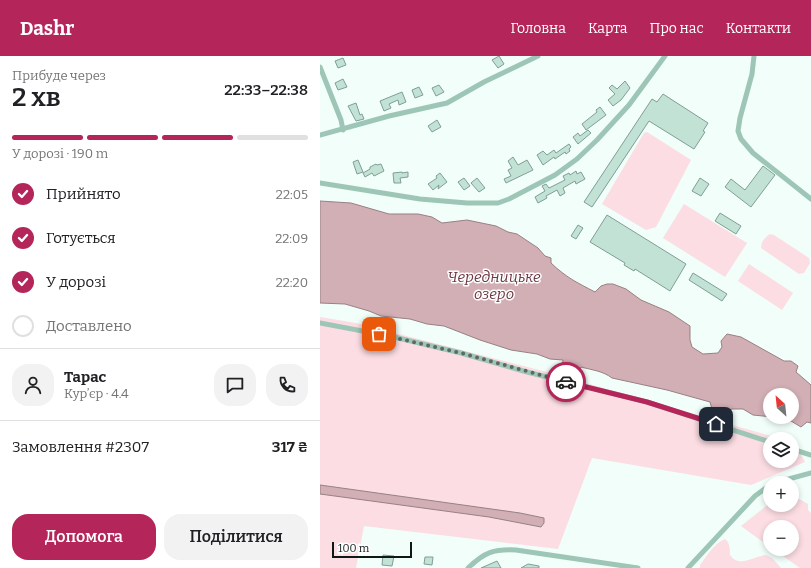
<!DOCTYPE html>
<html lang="uk">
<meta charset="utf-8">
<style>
:root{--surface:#fff;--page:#f2f2f2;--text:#202124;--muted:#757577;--line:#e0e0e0;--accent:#b42659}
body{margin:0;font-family:Bitter,serif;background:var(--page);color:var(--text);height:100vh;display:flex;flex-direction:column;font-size:15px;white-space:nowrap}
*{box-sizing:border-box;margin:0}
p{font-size:13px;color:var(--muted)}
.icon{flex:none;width:22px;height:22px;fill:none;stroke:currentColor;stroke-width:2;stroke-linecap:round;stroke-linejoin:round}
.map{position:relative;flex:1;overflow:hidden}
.panel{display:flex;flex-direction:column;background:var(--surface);width:320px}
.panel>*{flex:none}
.needle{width:26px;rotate:333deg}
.tools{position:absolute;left:443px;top:332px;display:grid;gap:8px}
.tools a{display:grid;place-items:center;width:36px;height:36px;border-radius:50%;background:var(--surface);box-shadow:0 2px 6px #0003;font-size:20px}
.scale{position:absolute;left:12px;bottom:10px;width:80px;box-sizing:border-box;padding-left:4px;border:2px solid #0d1915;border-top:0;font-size:11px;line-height:14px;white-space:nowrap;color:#0d1915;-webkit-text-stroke:3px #fff;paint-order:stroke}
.pin{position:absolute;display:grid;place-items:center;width:34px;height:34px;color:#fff;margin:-17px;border-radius:8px;box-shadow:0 2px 6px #0006}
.courier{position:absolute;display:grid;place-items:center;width:40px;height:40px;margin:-20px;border:3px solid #b42659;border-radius:50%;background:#fff;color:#222;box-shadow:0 1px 5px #0007}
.overview em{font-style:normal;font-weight:600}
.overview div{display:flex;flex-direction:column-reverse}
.overview{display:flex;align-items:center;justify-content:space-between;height:68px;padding:0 12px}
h1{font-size:26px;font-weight:600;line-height:30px}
.bar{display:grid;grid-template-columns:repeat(4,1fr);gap:6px 4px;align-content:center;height:48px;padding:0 12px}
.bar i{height:5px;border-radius:3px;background:var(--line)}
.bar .selected{background:var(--accent)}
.bar p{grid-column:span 4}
.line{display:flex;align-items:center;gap:10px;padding:0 12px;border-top:1px solid var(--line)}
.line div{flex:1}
.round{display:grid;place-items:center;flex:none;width:42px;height:42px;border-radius:16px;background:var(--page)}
ol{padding:0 12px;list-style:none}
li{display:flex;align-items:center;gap:12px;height:44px}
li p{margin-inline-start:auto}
li .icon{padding:4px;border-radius:50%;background:var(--accent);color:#fff;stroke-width:4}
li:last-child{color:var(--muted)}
li i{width:22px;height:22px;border:2px solid var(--line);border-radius:50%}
.cta{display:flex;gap:8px;margin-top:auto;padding:8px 12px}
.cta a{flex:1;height:46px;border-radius:16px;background:var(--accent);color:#fff;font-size:16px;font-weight:600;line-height:46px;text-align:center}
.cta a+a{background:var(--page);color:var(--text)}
header{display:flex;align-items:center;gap:24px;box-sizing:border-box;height:56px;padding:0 20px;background:var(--accent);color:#fff}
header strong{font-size:19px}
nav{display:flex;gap:22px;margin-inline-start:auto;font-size:14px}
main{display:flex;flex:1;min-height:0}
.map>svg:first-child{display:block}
</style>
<header>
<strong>Dashr</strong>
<nav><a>Головна</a><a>Карта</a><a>Про нас</a><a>Контакти</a></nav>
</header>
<main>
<section class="panel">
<div class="overview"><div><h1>2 хв</h1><p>Прибуде через</p></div><em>22:33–22:38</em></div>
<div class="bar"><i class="selected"></i><i class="selected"></i><i class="selected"></i><i></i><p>У дорозі · 190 m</p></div>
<ol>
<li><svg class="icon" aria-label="check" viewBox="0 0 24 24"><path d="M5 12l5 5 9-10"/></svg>Прийнято<p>22:05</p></li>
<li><svg class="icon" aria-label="check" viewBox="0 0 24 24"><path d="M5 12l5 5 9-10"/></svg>Готується<p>22:09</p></li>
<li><svg class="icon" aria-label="check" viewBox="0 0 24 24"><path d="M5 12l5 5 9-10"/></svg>У дорозі<p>22:20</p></li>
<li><i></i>Доставлено</li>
</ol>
<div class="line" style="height:72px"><a class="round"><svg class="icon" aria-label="person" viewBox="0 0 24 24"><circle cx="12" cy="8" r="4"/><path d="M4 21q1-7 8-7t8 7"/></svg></a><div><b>Тарас</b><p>Кур’єр · 4.4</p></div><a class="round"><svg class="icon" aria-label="chat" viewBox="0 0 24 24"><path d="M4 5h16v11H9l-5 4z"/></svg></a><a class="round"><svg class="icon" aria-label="phone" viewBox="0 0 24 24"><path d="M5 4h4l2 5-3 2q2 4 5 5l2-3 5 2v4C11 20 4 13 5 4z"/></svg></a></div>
<div class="line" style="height:52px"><div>Замовлення #2307</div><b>317 ₴</b></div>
<div class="cta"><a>Допомога</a><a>Поділитися</a></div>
</section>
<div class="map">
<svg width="491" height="512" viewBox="0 0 491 512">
<rect width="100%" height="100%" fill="#f1fef9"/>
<g fill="#fbdde3">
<path d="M327,76L371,104L336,171L326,174L282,148L324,77Z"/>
<path d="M364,148L427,187L405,221L343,182Z"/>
<path d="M450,178L454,179L489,202L490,207L484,217L479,218L441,192C441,186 445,181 450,178Z"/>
<path d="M429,208L473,237L462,254L418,225Z"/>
<path d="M0,261L36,267L231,317L461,383H450V405H472V386L475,387L485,406L431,429L272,402L238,493L44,470L36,512H0Z"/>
<path d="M472,439L488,448V454L491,457V512H480L453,493H472V471H450V491L421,470L450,447V449H472Z"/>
<path d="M405,483C410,487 410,493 410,499C419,512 433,501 446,499L452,502L461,512H380V509C386,501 395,486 405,483Z"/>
</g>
<g fill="#d2aeb5" stroke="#978185" fill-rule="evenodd">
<path d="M0,145L31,147L69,158H98L112,161L122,167L147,164L176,170L188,176L197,178L218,192L225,200L231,202V207C247,222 256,226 275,236L281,230L287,228H293L306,233L321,244L349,256L370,270V284L372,291L383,298L398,297L402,291L401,285L407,278L421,281L464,305H471L478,310L476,316L491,329V367L487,366L481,371L471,365L463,362L433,359L423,353H412L400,356L392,353L390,346L347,334L292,322C283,315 272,314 261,311L257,318L242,314L243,304L230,303L217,298L191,294L160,284L124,270L107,268L90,263L61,260L49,255L25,248L0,247ZM450,339H472V361H450Z"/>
<path d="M0,429L200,457L224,462V467L221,471L169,461L0,438Z"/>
</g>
<g fill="#c1e2d5" stroke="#809f94">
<path d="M179,0L184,8L178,12L172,4Z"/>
<path d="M23,2L26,9L18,12L15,5Z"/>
<path d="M23,23L27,31L18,34L15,27Z"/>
<path d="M305,25L310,32L301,44L293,50L288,44L295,38L289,32L292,29L297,33Z"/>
<path d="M119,29L124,36L116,40L112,32Z"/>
<path d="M99,31L103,39L95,42L92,34Z"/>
<path d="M82,36L86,46L79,49L78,44L69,48L71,52L64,55L60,45Z"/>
<path d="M343,38L388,67L383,75L385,76L374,93L329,65L272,151L264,146L332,43L337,46Z"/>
<path d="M36,47L40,59L42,58L44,63L36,65L28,50Z"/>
<path d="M280,51L286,59L266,74L262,68L277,56L276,54Z"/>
<path d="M117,64L121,71L112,76L108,70Z"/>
<path d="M268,74L271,77L258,88L253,81L258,77L260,80Z"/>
<path d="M249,88L251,91L249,93L250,95L246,98L245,96L235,103L234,101L223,109L217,99L223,95L227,99L234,94L236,97Z"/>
<path d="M193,101L198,109L207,104L213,114L186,127L184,123L191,120L188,114L192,112L188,105Z"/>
<path d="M38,104L43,116L37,118L33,106Z"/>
<path d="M56,108L57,109L61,108L64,115L54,120L52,117L45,121L43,117L50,113V111Z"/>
<path d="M443,110L455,119L431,151L405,131L411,123L425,134Z"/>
<path d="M256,115L257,118L261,116L265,123L256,128L255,125L243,132L245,137L240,140L237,134L226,140L227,142L218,147L215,141L225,135L222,130L226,128L229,132L245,124L243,120L249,117L250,119Z"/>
<path d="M82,116V117L88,116V121L80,122L81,127H74L73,117Z"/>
<path d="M120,117L127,126L118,133L119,129L113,134L108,128L117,122L116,120Z"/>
<path d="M144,122L150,130L144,134L138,126Z"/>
<path d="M157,122L165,132L159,136L151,127Z"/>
<path d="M380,122L389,128L381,140L372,135Z"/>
<path d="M400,157L421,170L416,178L395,165Z"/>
<path d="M287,159L366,208L350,235L315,213L314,215L304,209L305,207L270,186Z"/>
<path d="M258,169L263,172L256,183L251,180Z"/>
<path d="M373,217L407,238L402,245L369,224Z"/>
<path d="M63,499L74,500L72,510L62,509Z"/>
<path d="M105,501H113L112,509L104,508Z"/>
<path d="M177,505L181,512H161Z"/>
<path d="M208,508L219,510V512H201Z"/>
</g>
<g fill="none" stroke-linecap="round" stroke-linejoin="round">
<g stroke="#9ec6b7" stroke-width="5">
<path d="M434,0L432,18L420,62L418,75L421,83L433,97L491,143"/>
<path d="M0,11L21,64L23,74"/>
<path d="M0,79L69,60L127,47L164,26L218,0"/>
<path d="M0,127L100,143L147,147H178L189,143L235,119L257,103L277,84L309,49L345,0"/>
<path d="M0,267L74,281L141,297L207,316L327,346L450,386"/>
<path d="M472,393L491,399"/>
<path d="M454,427L491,417"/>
<path d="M148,512C165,496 173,493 196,494L318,512"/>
<path d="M368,512L435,440L450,429"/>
</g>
</g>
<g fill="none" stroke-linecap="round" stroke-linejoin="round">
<path stroke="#5d6965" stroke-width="4" stroke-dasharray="0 7.2" d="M59,278L141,297L246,326"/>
<path stroke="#b42659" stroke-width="5" d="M246,326L327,346L396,368"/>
</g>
<g text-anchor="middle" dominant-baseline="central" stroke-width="3" stroke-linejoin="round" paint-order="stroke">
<g font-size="15" font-style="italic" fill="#6c3946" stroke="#fff">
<text x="174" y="221">Чередницьке<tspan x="174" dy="17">озеро</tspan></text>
</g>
</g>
</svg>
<div class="tools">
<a><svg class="needle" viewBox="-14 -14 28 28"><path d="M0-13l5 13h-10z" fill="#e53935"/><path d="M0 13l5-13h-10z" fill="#757577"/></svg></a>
<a><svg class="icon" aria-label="layers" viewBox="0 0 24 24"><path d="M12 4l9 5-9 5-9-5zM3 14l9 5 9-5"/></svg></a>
<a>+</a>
<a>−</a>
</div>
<div class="scale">100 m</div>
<div class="pin" style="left:59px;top:278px;background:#ea580c"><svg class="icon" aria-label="bag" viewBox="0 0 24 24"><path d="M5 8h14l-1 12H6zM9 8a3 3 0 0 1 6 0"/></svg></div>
<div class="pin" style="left:396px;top:368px;background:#1f2937"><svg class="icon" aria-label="home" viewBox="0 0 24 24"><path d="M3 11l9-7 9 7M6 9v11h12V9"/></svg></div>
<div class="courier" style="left:246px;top:326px"><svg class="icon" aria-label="car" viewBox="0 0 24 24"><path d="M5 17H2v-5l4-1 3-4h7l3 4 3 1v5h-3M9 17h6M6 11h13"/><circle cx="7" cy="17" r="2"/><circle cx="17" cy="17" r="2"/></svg></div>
</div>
</main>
